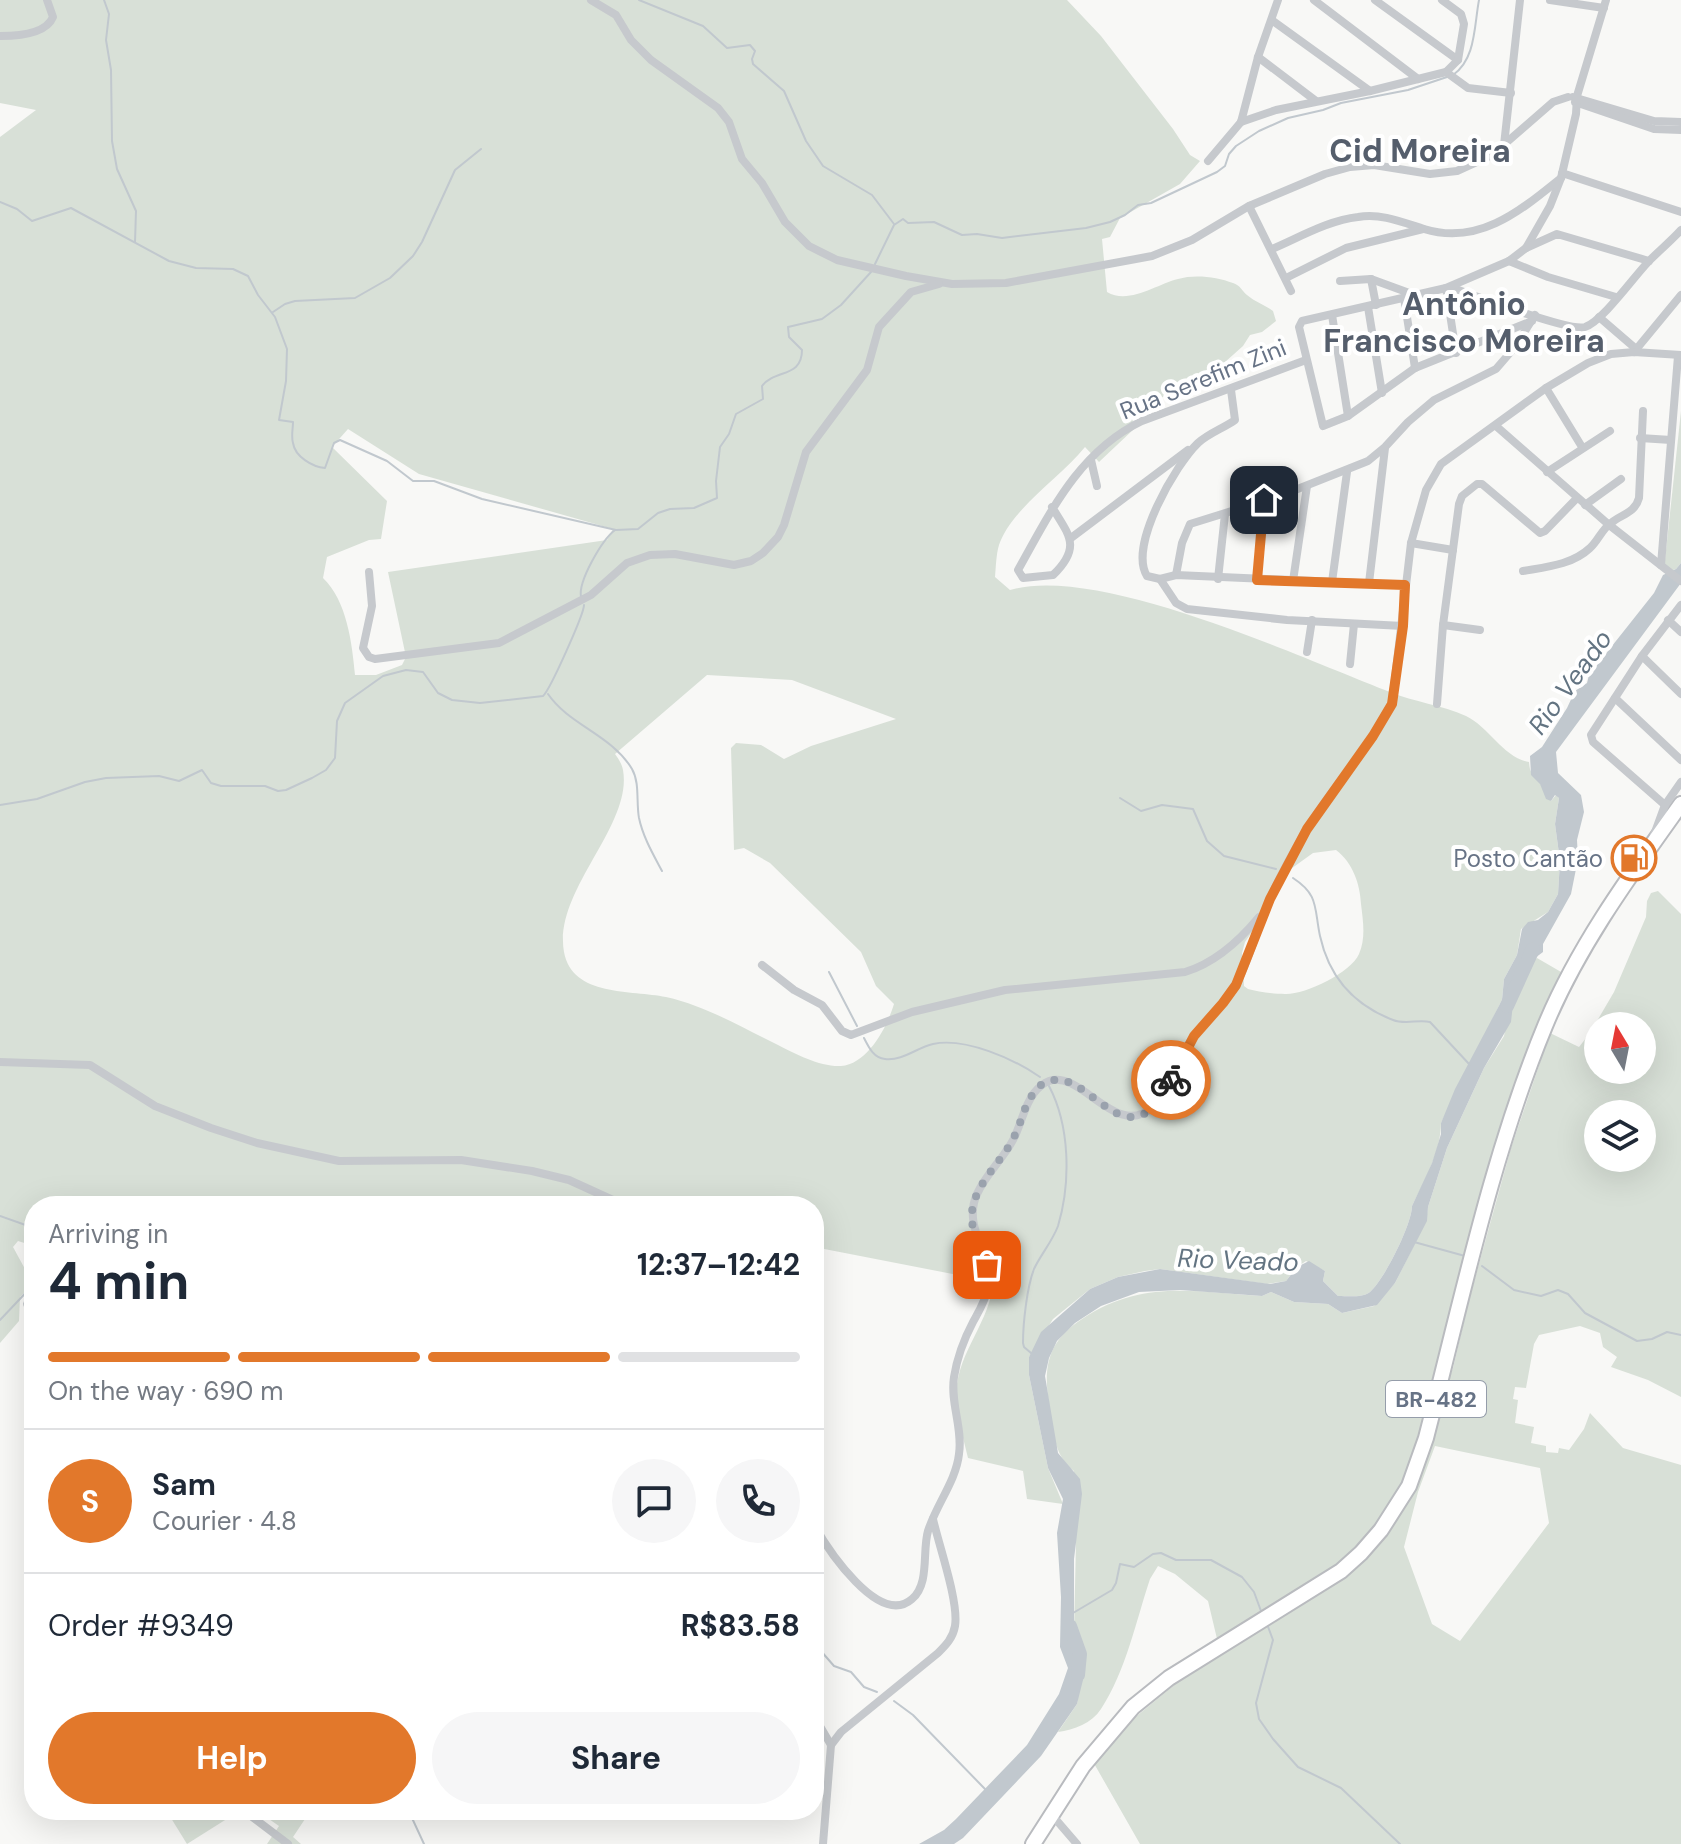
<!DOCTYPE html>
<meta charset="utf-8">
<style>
:root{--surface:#fff;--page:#f6f6f7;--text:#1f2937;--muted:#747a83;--line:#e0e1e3;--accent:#e2782b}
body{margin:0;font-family:"DM Sans",sans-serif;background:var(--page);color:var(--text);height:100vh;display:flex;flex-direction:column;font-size:30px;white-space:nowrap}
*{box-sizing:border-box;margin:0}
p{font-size:26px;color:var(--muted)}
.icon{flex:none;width:44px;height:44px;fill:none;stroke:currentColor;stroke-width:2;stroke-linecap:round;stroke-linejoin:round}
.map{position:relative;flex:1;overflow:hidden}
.drawer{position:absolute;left:24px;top:1196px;width:800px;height:624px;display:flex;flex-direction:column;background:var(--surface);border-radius:32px;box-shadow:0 8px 32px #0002}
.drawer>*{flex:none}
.needle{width:52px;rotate:350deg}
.fabs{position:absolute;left:1584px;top:1012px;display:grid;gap:16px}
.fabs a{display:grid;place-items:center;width:72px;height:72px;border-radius:50%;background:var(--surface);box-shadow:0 8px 32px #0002;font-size:40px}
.pin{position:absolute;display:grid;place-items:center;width:68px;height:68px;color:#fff;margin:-34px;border-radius:16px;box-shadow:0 4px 12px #0006}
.courier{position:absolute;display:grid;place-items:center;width:80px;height:80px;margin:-40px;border:6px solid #e2782b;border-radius:50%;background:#fff;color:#222;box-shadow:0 2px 10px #0007}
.head em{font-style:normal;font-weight:700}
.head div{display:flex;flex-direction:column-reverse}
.head{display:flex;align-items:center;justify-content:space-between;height:136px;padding:0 24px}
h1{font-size:52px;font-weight:700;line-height:60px}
.bar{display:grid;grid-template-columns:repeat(4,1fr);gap:12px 8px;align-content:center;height:96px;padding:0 24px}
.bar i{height:10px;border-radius:6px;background:var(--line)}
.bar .active{background:var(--accent)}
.bar p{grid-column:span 4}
.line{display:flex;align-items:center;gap:20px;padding:0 24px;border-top:2px solid var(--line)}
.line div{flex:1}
.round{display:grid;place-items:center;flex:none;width:84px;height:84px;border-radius:42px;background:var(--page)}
.button{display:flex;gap:16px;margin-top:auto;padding:16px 24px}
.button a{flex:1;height:92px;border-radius:48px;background:var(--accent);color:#fff;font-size:32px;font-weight:700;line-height:92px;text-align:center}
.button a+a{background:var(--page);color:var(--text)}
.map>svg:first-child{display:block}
</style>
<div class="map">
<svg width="1681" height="1844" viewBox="0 0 1681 1844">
<rect width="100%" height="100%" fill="#f8f8f6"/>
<g fill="#d8e0d7" fill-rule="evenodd">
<path d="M0,0H1067L1101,36L1173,129L1190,155L1200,161L1180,184L1120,218L1110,237L1102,239L1107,292C1129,305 1157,284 1178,279C1195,274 1217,277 1233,283C1240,285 1242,291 1247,295C1255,302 1265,305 1273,311L1276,321L1262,332L1250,335L1243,346L1215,371L1210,379L1129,410L1135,428L1099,462L1085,447C1060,478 1012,508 999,545C996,555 996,567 995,577L1010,590C1099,564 1301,658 1390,692C1414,702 1442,705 1466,716C1489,727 1504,758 1529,762C1530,777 1535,773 1541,785C1545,792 1544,795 1551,801L1556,795L1559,798L1555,824L1560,861L1558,894L1548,912L1521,929L1517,955L1504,979L1502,1000L1441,1123C1441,1151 1424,1182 1412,1206C1412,1224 1384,1280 1370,1292C1362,1298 1348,1296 1338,1296L1323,1281L1325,1271L1306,1261L1297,1267L1286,1281L1267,1284L1160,1269L1145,1271L1118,1277L1090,1289L1053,1319L1029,1357V1375L1048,1468L1063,1504L1027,1499L1023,1471L968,1458C963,1435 953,1408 957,1384C963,1344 994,1316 994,1273L968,1277L814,1247V1206H34V1246L18,1241L13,1247L25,1269L29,1288L20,1297L19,1321L0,1343V137L36,110L0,103ZM348,429L419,474L613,529L607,540L388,572L406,657L402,665L376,675H355C352,643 347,601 323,578L327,557L369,540L381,539L387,501L332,447ZM707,675L792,680L896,719L811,746L784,759L761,745L736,743L731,748L734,850L744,848L770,863L861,952L876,986L894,1004C887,1027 868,1064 841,1066C820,1067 796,1054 778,1045C741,1027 706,1006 666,997C632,990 572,997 564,952C553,891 633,826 623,770C622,764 618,758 615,754ZM1336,850C1353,863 1360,884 1361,904C1363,921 1366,938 1359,954C1351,973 1304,995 1285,994C1274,994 1258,992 1248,989L1244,986L1242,953L1245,942L1261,919L1288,871L1313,853Z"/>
<path d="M1681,411V563L1676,569L1668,572L1664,569Z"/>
<path d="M1658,891L1681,914V1397L1648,1380L1611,1367L1617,1357L1603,1347L1600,1333L1580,1326L1539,1335L1534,1344L1526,1388L1515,1387L1513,1399L1518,1400L1515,1423L1534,1427L1531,1443L1546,1446V1452L1558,1453L1559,1448L1569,1450L1584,1429L1590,1413L1623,1448L1681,1465V1844H1140L1092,1760L1109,1739L1179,1681L1338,1582L1368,1555L1395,1521L1453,1368L1469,1300L1511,1148L1550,1033L1579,1047L1590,1033L1614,992L1646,917L1647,901L1651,893ZM1598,1026H1642V1070H1598ZM1598,1114H1642V1158H1598ZM1435,1446L1540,1468L1549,1523L1460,1641L1432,1624L1404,1547L1418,1492Z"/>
<path d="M1537,958L1568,976L1533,1053L1413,1462L1391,1508L1356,1554L1218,1643L1208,1601L1175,1574L1158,1566L1150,1579C1136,1621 1126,1671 1101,1709C1092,1723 1074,1730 1058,1732L1077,1704L1083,1667L1074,1631L1076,1543L1074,1471C1053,1455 1053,1429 1049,1404C1043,1366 1048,1341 1082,1319C1142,1279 1194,1292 1262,1296L1271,1292L1294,1302L1328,1304L1342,1313L1374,1306L1395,1283L1426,1221L1428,1207L1447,1148L1484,1068L1504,1036L1516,977L1523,967Z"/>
<path d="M166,1810H241L187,1844Z"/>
<path d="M256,1810H311L293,1837L301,1844H267L279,1826Z"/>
</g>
<path fill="#c1c8ce" d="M1681,563V583L1556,752L1558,773L1581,795L1584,812L1577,840L1578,859L1571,894L1543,944V952L1523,967L1516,977L1511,1022L1484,1068L1447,1148L1428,1207L1427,1221L1395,1283L1377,1305L1342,1313L1328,1304L1294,1302L1271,1292L1262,1296L1180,1290L1139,1292L1101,1306L1075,1323L1057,1341L1049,1358L1045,1376L1058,1453L1080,1479L1082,1494L1074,1559V1631L1083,1667V1680L1077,1704L1041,1756L963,1838L954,1844H919L944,1830L956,1819L1027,1745L1059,1694L1068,1668L1060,1647L1061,1597L1057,1533L1063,1499L1048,1468L1029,1375V1357L1041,1332L1090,1289L1118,1277L1160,1269L1270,1284L1286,1281L1297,1267L1309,1261L1325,1271L1323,1281L1338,1296C1348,1296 1362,1298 1370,1292C1384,1280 1412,1224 1412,1206L1432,1163L1441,1134V1123L1455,1089L1502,1000L1504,979L1517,955L1522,929L1528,922L1538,920L1548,912L1558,894L1560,861L1555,824L1559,798L1555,795L1551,801L1546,799L1540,784L1531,775L1530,756L1542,747L1567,708L1575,691L1587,683L1589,675L1654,593L1663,575L1676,569Z"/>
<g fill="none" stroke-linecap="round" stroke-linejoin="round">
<g stroke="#c1c8ce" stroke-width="2">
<path d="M104,0L109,14L106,40L111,70L112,141L117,169L136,211L135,242"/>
<path d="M639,0L703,26L727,48L750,45L755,51L752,59L753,64L784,91L806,141L823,166L872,195L894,224"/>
<path d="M1453,75C1476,59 1474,26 1479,0"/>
<path d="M0,202L17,209L32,221L71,208L169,261L196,268L233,269L248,276L258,295L275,317L287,349L286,381L279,420L293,422C293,429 291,436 293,443C295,457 313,467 325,468L334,443L340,440L387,461L413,481H434L482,499L616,530L638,529L658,513L670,509L694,508L717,498L716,481L720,447L729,434L736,414L763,399L762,386C775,369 802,378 802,350L789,337L788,327L822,319L841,305L871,272"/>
<path d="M875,264L894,225L903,219L908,223L934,222L962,235L977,234L1002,238L1086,228L1110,222L1125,215L1138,205L1151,203L1217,172L1225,166L1229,154L1236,146L1259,131L1288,118L1323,110L1341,103L1408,90L1447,77"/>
<path d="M273,312L285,304L295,301L355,298L390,278L413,256L422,242L455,170L481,149"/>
<path d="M581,597C578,581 602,540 615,530"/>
<path d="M548,694C569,725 612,735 632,769C640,783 636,802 639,818C643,837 653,854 662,871"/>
<path d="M1120,798L1141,811L1162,805L1193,809L1207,841L1224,856L1276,869"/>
<path d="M0,805L37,799L85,782L106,778L159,776L179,781L202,770L211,783L221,786H265L278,791L286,790L312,778L326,770L335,758L337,721L345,703L383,676L406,670L423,672L438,693L452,700L480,703L543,696C550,690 584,614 584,605"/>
<path d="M1293,878C1319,895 1314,907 1320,936C1329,977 1354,1005 1393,1020C1406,1025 1418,1019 1430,1022L1470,1065"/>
<path d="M829,972L857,1026"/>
<path d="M864,1038C869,1048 874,1058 885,1059C903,1061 916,1048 933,1044C965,1037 1014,1059 1040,1077"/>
<path d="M0,1216L34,1228"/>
<path d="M1414,1242L1465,1256"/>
<path d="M1482,1266L1514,1290L1541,1296L1558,1290L1568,1294L1585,1313L1637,1341L1652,1339L1667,1332L1681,1335"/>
<path d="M0,1320L34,1284"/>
<path d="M1031,1353L1024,1347L1023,1343C1023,1323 1027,1287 1034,1269C1041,1254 1052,1242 1058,1226C1071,1182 1070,1126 1049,1086"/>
<path d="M1073,1613L1112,1590L1116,1583L1120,1564L1134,1567L1153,1554L1161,1553L1176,1560H1211L1242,1577L1254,1592L1261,1611"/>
<path d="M1267,1624L1273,1640L1256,1703L1259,1719L1273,1739L1298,1767L1341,1788L1400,1844"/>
<path d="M814,1643L834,1666L851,1672L864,1687L877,1692"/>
<path d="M894,1701L913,1715L985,1789"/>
<path d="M402,1810L412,1818L424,1844"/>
</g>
<g stroke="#c1c8ce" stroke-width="14">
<path d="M1507,1006L1533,949"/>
<path d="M1070,1626L1080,1654L1078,1675"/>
</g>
<g stroke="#b9bbbf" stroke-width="18">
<path id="highway" d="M1033,1844L1083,1766L1133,1707L1169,1678L1341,1571L1361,1553L1381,1530L1409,1486L1426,1438C1461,1303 1492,1154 1545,1026C1578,946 1631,874 1681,804"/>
</g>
<g stroke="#c6c9cd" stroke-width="8">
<path d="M591,0L616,15L631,40L651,60L718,108L729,122L742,159L762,183L785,222L809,246L837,260L906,276L952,284L1006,283L1152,256L1192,240L1249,206L1325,174L1350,167L1374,165L1430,174L1457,171L1492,155L1553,102L1568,97"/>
<path d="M1314,0L1418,79"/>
<path d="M1375,0L1458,60"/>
<path d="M1550,0L1604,8"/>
<path d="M1273,21L1370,91"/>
<path d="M0,36C17,36 46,34 53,17L47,0"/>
<path d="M1258,57L1316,101"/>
<path d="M1446,72L1468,88L1511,93"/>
<path d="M1573,97L1654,121L1681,122"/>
<path d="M1575,102L1654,129L1681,130"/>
<path d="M1241,122L1276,110L1370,91L1446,72L1458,60L1464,24L1461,14L1442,0"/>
<path d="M1504,145L1520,0"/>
<path d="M1208,161L1241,122L1258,57L1278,0"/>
<path d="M1562,173L1681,212"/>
<path d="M1249,206L1291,291"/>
<path d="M1526,248L1550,206L1561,178L1576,114L1577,96L1606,0"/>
<path d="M1272,249C1298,238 1329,220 1358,217C1381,213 1402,222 1424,229C1479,246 1520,211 1561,178"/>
<path d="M1509,261L1548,277L1616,297"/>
<path d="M1286,278L1346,248L1423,229"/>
<path d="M1371,279L1376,305"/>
<path d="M1340,281L1371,279L1412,294"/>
<path d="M1450,287C1472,294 1568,332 1585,327C1603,321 1635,275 1650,260C1660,250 1671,241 1681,230"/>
<path d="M1446,288L1456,353"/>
<path d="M1404,298L1415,368"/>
<path d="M1368,307L1382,393"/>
<path d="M1332,315L1348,416"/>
<path d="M1599,317L1635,348"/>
<path d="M1532,321L1415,368L1348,416L1323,426L1299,327L1302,321L1446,288L1509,261L1526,248L1557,234L1649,261"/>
<path d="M1634,352L1681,295"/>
<path d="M1546,388L1582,447"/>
<path d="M1496,426L1608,524L1681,581"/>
<path d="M1640,438L1671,440"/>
<path d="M1091,460L1097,486"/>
<path d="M1547,472L1610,431"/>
<path d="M1585,505L1621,479"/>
<path d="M1052,507C1069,535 1082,547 1053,575L1023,578L1018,570C1050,513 1079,451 1142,421L1306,360"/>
<path d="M1071,538L1188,450"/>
<path d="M1411,543L1453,550"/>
<path d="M1661,565L1678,356"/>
<path d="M1523,571C1546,567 1572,565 1590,548C1598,541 1602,529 1611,523C1622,514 1635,513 1639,498L1643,411"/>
<path d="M369,572L372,606L363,648L369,657L375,659L499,643L591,595L627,563L650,555L675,554L734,565L751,561L763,553L778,537L784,525L806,452L867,370L879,327L911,292L939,284"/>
<path d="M1176,575L1182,543L1190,524L1280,496L1368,461L1385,447L1408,422L1434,400L1496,369L1515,347L1535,315"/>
<path d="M1160,579L1147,576C1128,546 1176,464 1198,443C1209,433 1224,428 1235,420L1231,390"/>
<path d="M1218,579L1225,514"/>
<path d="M1257,580L1264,500"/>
<path d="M1293,581L1307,486"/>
<path d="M1332,582L1347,472"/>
<path d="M1369,583L1385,448"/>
<path d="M1668,620L1681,632"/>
<path d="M1443,625L1480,630"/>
<path d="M1403,626L1287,620L1187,609L1176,603L1160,579L1176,575L1405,585"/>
<path d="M1307,652L1312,620"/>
<path d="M1642,656L1681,694"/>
<path d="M1350,664L1354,624"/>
<path d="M1615,698L1681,760"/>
<path d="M1437,704L1443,625L1459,504L1462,496L1477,484H1482L1540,533L1545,531L1577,498"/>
<path d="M1665,805L1593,742L1591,735L1642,656L1681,605"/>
<path d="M1654,835L1665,805L1681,782"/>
<path d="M762,965L794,990L822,1005L842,1031L851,1035L912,1012L1005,990L1185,972C1215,963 1240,940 1259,917"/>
<path d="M0,1062L90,1065L155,1106L211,1128L257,1143L339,1161L461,1160L532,1171L569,1180L626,1206"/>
<path d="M34,1294L27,1304L30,1310L34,1311"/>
<path d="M814,1525C827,1548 879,1628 912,1599C930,1584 922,1551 928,1531C936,1505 956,1481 959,1454C963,1428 950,1403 954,1377C957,1358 964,1339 973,1322C979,1311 986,1300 988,1287C992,1253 962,1227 977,1194C986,1174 1003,1159 1013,1140C1021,1125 1024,1106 1034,1093C1038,1088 1043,1083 1049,1081C1083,1070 1115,1140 1153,1107C1170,1091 1176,1065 1188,1045C1201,1023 1224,1008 1236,985C1250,958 1257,928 1269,901C1279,877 1292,854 1305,832C1331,788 1369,750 1392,704L1411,543L1426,490L1441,464L1546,388L1588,363L1611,354L1634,352L1681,355"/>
<path d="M814,1716L831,1745"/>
<path d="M243,1810L288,1844"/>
<path d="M1052,1815L1077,1844"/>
<path d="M823,1844L831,1745L841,1732L938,1653C946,1645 953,1638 955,1626C959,1602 939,1546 933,1519"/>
</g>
<use href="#highway" stroke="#fff" stroke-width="14"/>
</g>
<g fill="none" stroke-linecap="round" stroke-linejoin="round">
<path stroke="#9aa2ad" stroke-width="8" stroke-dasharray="0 14.4" d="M987,1265C981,1249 970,1230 972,1212C975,1183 1002,1162 1014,1137C1021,1124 1023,1109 1031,1097C1035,1090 1041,1083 1049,1081C1091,1068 1127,1169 1171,1080"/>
<path stroke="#e2782b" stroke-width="10" d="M1171,1080L1194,1036L1223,1003L1236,985L1270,899L1307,829L1373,736L1392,704L1403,626L1405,585L1257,580L1264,500"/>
</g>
<defs>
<g id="fuel-ring" transform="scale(2.3)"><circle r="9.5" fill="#fff" stroke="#e2782b" stroke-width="1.5"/><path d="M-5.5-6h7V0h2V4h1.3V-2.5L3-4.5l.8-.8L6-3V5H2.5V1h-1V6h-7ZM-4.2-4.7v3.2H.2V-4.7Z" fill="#e2782b"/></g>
</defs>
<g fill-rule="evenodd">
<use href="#fuel-ring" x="1634" y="858"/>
</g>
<g text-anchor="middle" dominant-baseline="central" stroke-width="8" stroke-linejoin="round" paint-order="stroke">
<rect fill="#fff" stroke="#959daa" stroke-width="2" x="1386" y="1381" width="100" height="36" rx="6"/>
<g font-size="22" font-weight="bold" fill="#677386">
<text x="1436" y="1399">BR-482</text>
</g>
<g font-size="24" fill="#677386" stroke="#fff">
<text transform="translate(1203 379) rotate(-22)">Rua Serefim Zini</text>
</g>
<g font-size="24" fill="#677386" stroke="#fff" text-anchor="end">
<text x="1603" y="858">Posto Cantão</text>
</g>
<g font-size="26" font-style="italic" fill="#637482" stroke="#fff">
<text transform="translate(1570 682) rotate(-54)">Rio Veado</text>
<text transform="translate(1238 1260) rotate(2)">Rio Veado</text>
</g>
<g font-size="32" font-weight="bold" fill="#555e6c" stroke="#fff">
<text x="1420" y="151">Cid Moreira</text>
<text x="1464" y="304">Antônio<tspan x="1464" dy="37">Francisco Moreira</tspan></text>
</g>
</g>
</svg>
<div class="fabs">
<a><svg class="needle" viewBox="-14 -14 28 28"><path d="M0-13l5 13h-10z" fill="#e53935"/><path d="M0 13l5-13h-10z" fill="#747a83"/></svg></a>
<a><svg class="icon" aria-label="layers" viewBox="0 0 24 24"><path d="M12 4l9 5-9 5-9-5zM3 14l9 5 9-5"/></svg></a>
</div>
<div class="pin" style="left:987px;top:1265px;background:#ea580c"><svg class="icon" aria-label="bag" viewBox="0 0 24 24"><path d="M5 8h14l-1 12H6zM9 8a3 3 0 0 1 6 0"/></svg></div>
<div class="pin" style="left:1264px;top:500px;background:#1f2937"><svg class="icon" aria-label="home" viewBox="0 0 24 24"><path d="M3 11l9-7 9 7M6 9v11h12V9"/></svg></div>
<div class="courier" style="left:1171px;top:1080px"><svg class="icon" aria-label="bike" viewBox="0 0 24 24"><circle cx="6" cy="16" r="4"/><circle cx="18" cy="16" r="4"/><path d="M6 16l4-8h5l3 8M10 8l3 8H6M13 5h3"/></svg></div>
<section class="drawer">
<div class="head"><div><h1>4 min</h1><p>Arriving in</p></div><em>12:37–12:42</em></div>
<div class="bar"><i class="active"></i><i class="active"></i><i class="active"></i><i></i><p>On the way · 690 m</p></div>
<div class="line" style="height:144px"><b class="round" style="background:var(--accent);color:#fff">S</b><div><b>Sam</b><p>Courier · 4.8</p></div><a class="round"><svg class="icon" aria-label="chat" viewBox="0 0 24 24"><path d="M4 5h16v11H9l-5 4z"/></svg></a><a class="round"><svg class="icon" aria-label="phone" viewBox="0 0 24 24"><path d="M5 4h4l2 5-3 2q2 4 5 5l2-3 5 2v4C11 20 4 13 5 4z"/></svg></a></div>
<div class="line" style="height:104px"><div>Order #9349</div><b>R$83.58</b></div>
<div class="button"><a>Help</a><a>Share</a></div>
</section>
</div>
